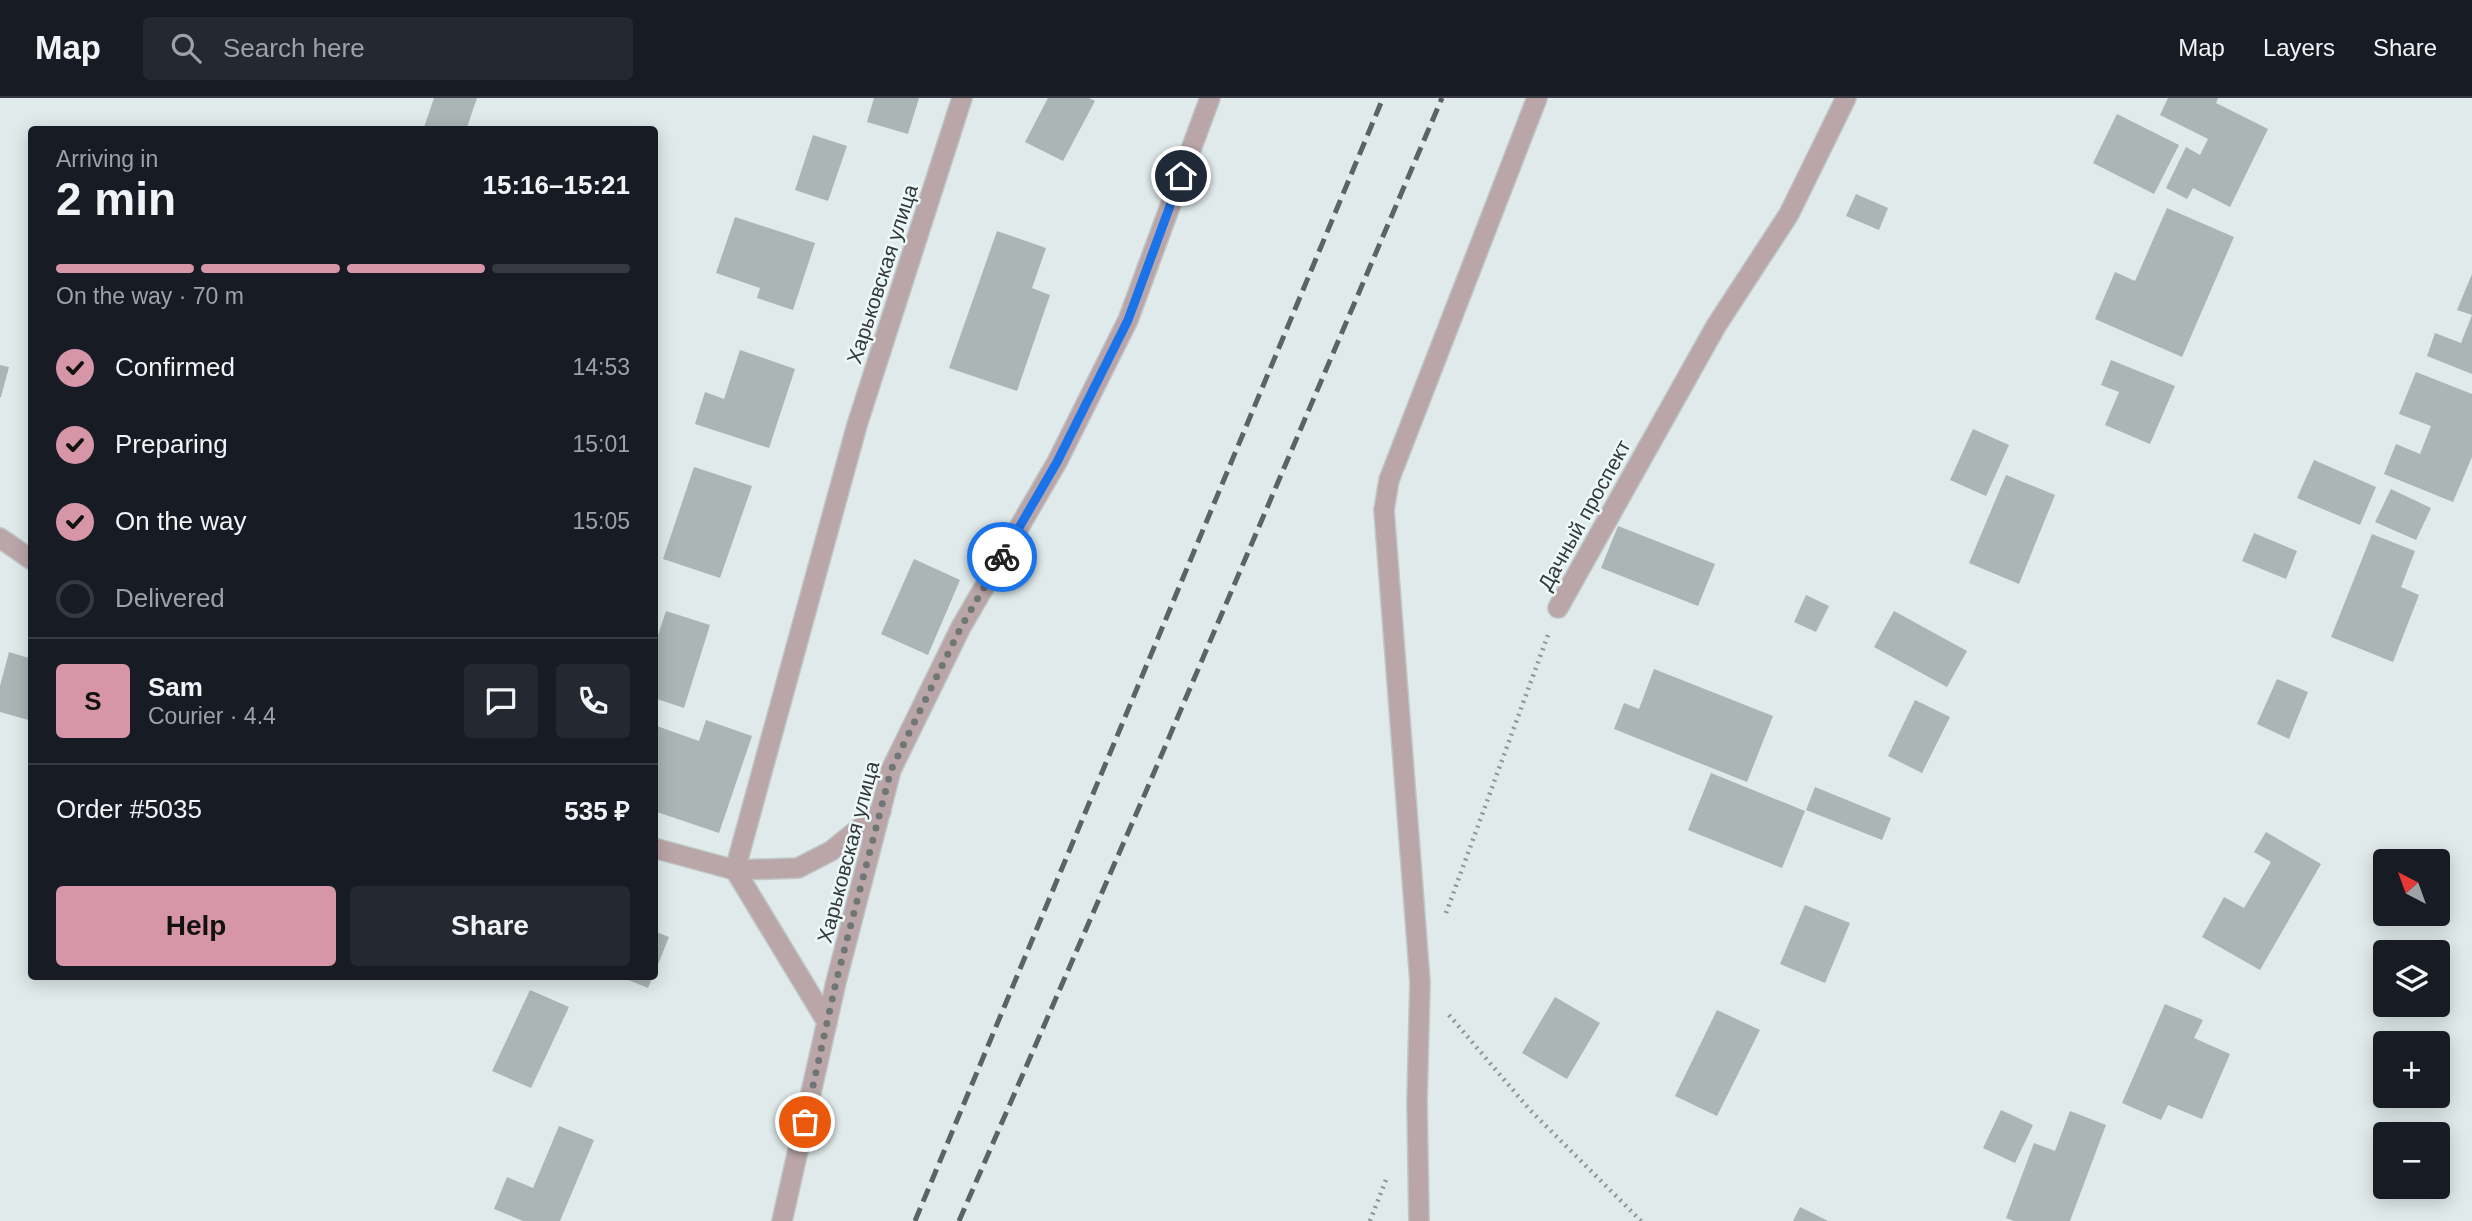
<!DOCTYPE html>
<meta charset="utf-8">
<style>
:root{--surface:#171b24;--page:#242831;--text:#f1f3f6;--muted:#9ea1a6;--line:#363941;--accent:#d696a8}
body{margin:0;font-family:Arial,sans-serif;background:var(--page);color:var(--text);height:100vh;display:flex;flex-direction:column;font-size:26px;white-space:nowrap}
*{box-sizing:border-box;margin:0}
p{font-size:23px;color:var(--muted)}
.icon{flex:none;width:38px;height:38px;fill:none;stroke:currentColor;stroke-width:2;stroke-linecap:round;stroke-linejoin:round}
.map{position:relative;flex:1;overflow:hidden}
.drawer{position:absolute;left:28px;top:28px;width:630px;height:854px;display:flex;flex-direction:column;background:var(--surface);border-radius:7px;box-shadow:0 4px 18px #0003}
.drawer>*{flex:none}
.needle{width:46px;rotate:319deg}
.tools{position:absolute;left:2373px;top:751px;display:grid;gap:14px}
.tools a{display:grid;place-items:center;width:77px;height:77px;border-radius:7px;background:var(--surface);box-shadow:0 4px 18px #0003;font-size:35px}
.pin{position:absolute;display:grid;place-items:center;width:60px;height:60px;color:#fff;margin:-30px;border:4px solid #fff;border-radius:50%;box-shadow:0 2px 7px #0007}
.courier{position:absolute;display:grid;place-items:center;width:70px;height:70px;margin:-35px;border:5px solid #1a73e8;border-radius:50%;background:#fff;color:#222;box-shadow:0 2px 9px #0007}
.head em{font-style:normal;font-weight:600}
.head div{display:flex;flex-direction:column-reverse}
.head{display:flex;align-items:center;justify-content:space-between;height:119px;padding:0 28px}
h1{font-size:46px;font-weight:600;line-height:52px}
.bar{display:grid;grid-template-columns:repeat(4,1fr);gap:10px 7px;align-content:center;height:84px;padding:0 28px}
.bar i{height:9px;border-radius:5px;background:var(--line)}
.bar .on{background:var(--accent)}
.bar p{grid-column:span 4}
.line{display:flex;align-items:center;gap:18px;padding:0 28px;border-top:2px solid var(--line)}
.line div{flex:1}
.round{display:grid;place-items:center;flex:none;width:74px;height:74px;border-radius:7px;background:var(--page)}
ol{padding:0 28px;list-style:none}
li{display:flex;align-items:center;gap:21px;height:77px}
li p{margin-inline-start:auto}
li .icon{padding:7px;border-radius:50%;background:var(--accent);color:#111;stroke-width:4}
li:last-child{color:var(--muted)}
li i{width:38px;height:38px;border:4px solid var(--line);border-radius:50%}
.button{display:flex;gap:14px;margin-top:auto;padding:14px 28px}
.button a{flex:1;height:80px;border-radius:7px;background:var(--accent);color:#111;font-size:28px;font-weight:600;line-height:80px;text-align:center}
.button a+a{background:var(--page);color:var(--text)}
header{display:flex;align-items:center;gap:42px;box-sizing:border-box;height:98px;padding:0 35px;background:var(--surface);border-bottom:2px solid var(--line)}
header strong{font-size:33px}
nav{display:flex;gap:38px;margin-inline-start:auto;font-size:24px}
.search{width:490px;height:63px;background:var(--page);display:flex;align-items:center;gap:18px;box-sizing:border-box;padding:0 24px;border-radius:7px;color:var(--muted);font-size:26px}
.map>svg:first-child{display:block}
</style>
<header>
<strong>Map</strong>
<div class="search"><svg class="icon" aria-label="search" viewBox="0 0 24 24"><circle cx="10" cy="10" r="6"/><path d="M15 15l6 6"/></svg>Search here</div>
<nav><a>Map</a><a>Layers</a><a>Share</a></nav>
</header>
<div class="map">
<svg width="2472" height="1123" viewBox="0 0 2472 1123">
<rect width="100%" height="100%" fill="#e0eaea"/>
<g fill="#abb5b5">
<path d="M434,0H477L466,32H423Z"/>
<path d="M874,0H919L908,36L867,24Z"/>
<path d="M1048,0H1089L1095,3L1063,63L1025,44Z"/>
<path d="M2168,0H2218L2216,5L2268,31L2230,109L2193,90L2187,101L2166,90L2186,49L2200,57L2208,41L2160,17Z"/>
<path d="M2117,16L2179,47L2154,96L2093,65Z"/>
<path d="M813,37L847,48L828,103L795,92Z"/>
<path d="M1856,96L1888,110L1879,132L1846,118Z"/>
<path d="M2167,110L2234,139L2182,259L2095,221L2115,174L2135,183Z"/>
<path d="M735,119L815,145L793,212L757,200L760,190L716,175Z"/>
<path d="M997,133L1046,150L1032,190L1050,197L1017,293L949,270Z"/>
<path d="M2472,176V276L2427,258L2435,235L2461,245L2472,217L2457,212Z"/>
<path d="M740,252L795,271L769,350L695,326L705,294L724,301Z"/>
<path d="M2111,262L2175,288L2150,346L2105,327L2119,294L2101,287Z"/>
<path d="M0,267L9,269L1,299H0Z"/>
<path d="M2416,274L2472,296V359L2453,404L2384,376L2396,346L2420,356L2431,328L2399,316Z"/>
<path d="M1973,331L2009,347L1986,398L1950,382Z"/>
<path d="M2314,362L2376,389L2360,427L2297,400Z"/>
<path d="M694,369L752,388L720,480L663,461Z"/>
<path d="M2006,377L2055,397L2019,486L1969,465Z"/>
<path d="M2391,391L2431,410L2416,442L2375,424Z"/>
<path d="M1618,428L1715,466L1698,508L1601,470Z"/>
<path d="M2254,435L2297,453L2286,481L2242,463Z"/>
<path d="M2372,436L2415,453L2401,489L2419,497L2393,564L2331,539Z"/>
<path d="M914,461L960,482L928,557L881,536Z"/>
<path d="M1806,497L1829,508L1816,534L1794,524Z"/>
<path d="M666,513L710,527L684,610L654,600V549Z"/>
<path d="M1894,513L1967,553L1947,589L1874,549Z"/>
<path d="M9,554L32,561V623L0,614V588Z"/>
<path d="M1654,571L1773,618L1747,684L1614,631L1624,605L1639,611Z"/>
<path d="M2277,581L2308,594L2289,641L2257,626Z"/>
<path d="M1915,602L1950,619L1922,675L1888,658Z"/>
<path d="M706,622L752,638L719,735L654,713V627L699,643Z"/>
<path d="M1711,675L1805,713L1782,770L1688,732Z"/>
<path d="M1815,689L1891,720L1882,742L1806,712Z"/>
<path d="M2266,734L2321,766L2260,872L2202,839L2224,799L2244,810L2271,764L2254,754Z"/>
<path d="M1805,807L1850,825L1825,885L1780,866Z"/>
<path d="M654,833L669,839L655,874H654Z"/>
<path d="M619,878H653L648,890Z"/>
<path d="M530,892L569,909L531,990L492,973Z"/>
<path d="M1555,899L1600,925L1567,981L1522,955Z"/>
<path d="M2165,906L2203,922L2194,940L2230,956L2202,1021L2168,1007L2161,1022L2122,1005Z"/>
<path d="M1717,912L1760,932L1717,1018L1675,998Z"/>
<path d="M2001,1012L2033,1027L2015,1065L1983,1050Z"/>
<path d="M2070,1013L2106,1027L2070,1123H2014L2006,1120L2034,1045L2055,1053Z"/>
<path d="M559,1028L594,1042L560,1123H523L494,1111L507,1079L533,1090Z"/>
<path d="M1800,1109L1828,1123H1793Z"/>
</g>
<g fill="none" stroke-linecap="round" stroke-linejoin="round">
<g stroke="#bec6c6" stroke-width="22">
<g id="minor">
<path d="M0,440L32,462"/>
<path d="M1558,510L1716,228L1789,116L1846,0"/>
<path d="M654,750L735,772L798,770L831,753L881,713"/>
<path d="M735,772L857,327L962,0"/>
<path d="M735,772L827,924"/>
<path d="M782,1123L836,884L891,672L961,529L1057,364L1128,222L1210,0"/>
<path d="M1419,1123L1417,1004L1420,884L1384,412L1389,382L1537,0"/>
</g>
</g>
<g stroke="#8e9595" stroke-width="4.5" stroke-dasharray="2 5" stroke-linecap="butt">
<path d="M1446,815L1548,537"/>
<path d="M1449,917L1530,1012L1641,1123"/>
<path d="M1370,1123L1387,1079"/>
</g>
<use href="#minor" stroke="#baa6a8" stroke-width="19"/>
<g stroke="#5d6363" stroke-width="5" stroke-dasharray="14 7" stroke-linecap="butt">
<path d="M915,1123L1383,0"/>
<path d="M959,1123L1147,691L1442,0"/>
</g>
</g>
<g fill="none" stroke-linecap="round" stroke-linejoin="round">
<path stroke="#707676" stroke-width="7" stroke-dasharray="0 12.6" d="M805,1024L836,884L891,672L961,529L1002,459"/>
<path stroke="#1a73e8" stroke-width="9" d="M1002,459L1057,364L1128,222L1181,78"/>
</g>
<g text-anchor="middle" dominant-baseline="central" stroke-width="5" stroke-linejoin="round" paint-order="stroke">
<g font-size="21" fill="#343838" stroke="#edf8f8">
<text transform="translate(882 176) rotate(-72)">Харьковская улица</text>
<text transform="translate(1584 417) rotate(-61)">Дачный проспект</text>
<text transform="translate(848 754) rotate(-75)">Харьковская улица</text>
</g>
</g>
</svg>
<div class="tools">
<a><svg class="needle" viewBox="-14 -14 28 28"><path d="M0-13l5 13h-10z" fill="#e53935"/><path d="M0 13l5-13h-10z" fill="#9ea1a6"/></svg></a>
<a><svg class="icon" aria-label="layers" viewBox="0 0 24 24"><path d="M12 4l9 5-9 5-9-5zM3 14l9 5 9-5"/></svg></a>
<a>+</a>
<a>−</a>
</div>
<div class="pin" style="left:805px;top:1024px;background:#ea580c"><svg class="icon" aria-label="bag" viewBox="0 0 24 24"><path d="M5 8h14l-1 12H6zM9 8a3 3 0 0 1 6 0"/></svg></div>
<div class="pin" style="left:1181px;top:78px;background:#1f2937"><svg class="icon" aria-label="home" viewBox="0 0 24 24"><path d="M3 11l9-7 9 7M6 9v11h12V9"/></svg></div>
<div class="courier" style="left:1002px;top:459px"><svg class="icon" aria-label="bike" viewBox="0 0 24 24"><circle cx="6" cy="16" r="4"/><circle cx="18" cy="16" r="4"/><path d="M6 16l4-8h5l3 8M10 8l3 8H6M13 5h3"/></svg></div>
<section class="drawer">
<div class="head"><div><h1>2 min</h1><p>Arriving in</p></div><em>15:16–15:21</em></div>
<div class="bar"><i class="on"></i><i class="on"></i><i class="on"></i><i></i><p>On the way · 70 m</p></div>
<ol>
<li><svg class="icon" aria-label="check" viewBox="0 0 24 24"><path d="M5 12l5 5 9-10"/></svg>Confirmed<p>14:53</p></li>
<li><svg class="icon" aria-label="check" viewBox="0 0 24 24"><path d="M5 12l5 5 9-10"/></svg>Preparing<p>15:01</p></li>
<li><svg class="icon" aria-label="check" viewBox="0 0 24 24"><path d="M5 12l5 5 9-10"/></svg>On the way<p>15:05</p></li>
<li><i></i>Delivered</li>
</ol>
<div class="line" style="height:126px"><b class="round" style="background:var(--accent);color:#111">S</b><div><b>Sam</b><p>Courier · 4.4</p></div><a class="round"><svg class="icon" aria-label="chat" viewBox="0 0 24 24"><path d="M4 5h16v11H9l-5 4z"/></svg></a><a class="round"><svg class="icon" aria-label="phone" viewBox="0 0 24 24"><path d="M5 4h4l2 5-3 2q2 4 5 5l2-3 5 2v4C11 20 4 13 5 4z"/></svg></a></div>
<div class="line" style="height:91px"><div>Order #5035</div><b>535 ₽</b></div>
<div class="button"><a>Help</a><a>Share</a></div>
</section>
</div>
